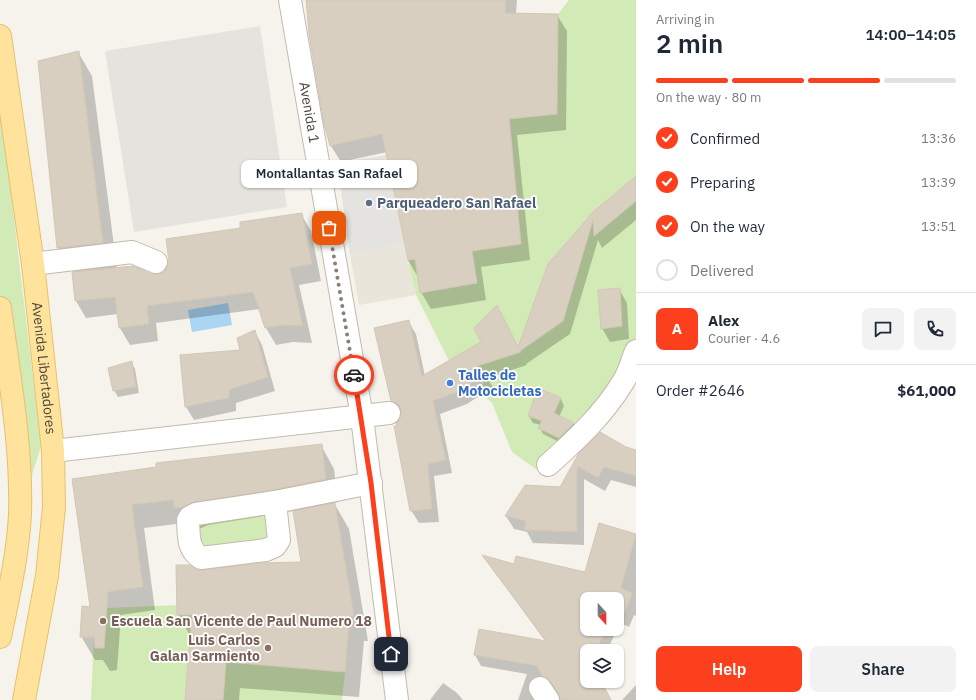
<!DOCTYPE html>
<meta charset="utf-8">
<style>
:root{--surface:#fff;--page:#f2f2f3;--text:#1f2937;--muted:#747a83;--line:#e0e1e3;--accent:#fc3f1d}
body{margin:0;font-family:"IBM Plex Sans",sans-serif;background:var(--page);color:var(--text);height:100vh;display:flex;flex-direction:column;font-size:15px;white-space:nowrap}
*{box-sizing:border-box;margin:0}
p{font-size:13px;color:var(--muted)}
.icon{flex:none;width:22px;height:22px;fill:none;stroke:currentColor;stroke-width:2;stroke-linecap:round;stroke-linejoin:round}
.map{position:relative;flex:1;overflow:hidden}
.sheet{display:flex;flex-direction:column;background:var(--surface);width:340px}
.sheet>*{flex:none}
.needle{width:26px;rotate:159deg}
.tools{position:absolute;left:580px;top:592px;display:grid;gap:8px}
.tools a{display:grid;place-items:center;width:44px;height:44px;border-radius:8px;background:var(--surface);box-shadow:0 1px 3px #0004;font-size:20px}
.pin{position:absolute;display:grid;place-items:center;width:34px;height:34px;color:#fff;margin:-17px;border-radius:8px;box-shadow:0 2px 6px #0006}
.courier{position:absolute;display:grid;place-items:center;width:40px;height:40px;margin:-20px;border:3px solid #fc3f1d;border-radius:50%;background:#fff;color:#222;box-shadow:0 1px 5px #0007}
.bubble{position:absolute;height:28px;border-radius:8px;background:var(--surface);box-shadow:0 1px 3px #0004;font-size:13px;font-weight:600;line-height:28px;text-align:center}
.headline em{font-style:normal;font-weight:600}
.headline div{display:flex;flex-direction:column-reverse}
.headline{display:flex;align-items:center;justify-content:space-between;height:68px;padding:0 20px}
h1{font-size:26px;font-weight:600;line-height:30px}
.bar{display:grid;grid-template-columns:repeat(4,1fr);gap:6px 4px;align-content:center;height:48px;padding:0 20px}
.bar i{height:5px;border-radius:3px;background:var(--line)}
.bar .current{background:var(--accent)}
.bar p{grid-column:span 4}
.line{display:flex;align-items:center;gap:10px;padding:0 20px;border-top:1px solid var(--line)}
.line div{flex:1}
.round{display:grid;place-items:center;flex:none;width:42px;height:42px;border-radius:8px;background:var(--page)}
ol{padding:0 20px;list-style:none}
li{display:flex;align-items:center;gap:12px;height:44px}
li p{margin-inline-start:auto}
li .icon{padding:4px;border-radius:50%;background:var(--accent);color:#fff;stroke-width:4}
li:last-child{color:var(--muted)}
li i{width:22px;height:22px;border:2px solid var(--line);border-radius:50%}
.cta{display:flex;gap:8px;margin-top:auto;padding:8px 20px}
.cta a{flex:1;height:46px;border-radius:8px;background:var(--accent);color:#fff;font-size:16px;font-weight:600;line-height:46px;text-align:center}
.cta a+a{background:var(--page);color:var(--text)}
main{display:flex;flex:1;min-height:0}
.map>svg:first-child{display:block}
</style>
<main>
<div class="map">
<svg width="636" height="700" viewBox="0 0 636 700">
<rect width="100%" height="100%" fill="#f6f3ec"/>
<path fill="#eae5da" d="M404,244L416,295L359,305L350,254Z"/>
<path fill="#e6e2dd" d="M260,26L287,207L134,232L105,51Z"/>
<g fill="#d2eab5">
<path d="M569,0H636V377L554,448L536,469L512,452L492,403L481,393L486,373L463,352L449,361L416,295L408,260L521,244L510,119L557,114L558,14Z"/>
<path d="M0,101L41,446L21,511L0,309Z"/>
<path d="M265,513L269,542L198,551L195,522Z"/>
<path d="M177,605V615H192L185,700H91L94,637H105L107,608Z"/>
<path d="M226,662L345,672L342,700H223Z"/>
</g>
<path fill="#e5e3e0" d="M386,155L404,244L350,254L337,163Z"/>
<path fill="#a9d4f2" d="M228,303L232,325L192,332L188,310Z"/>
<g fill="#0003" fill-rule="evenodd">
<path d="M307,0H517L516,14L557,15L567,31L566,130L517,135L530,260L481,267L486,300L431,309L421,292L418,277L408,260L387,152L341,162L331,146L325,124Z"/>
<path d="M78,52L92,76L117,269L158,275L242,229L301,214L311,231L321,281L299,285L312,343L293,342L276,345L266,328L260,309L156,323L158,341L130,345L120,328L118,314L86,318L76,301L73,272L58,248L39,61Z"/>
<path d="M636,177V220L602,248L598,240L570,334L526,364L527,365L487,378L493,387L467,404L440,414L452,473L434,476L439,522L419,523L411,510L398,426L402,415L392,401L408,321L416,334L425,376L519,349L549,264Z"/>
<path d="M619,289L627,303L629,339L610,342L602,328Z"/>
<path d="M255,332L262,345L275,391L236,403V411L194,420L186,407L181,356L242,351Z"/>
<path d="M131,362L135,369L139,393L118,397L114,390Z"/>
<path d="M539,389L561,399L564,406L559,417L574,424L577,430L563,444L543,434L540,428L541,425L533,423L529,416Z"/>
<path d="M321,445L334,469L338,502L334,503L349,529L368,641H364L359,697L240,688L239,700H186L191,637L178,615L197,571L302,563L294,511L208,525L197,530L184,523L144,528L155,610L121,615L117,670L110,671L103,660H95L81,636L91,608L73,480Z"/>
<path d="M626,448L636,451V487L611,480L605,491L584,479V545L533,543L527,532L514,529L506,516L560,488L580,454Z"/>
<path d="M599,525L636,535V616L634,615L629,627L620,623L607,651H587V681H600L610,700H561L558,692L553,688L535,694L534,700H518L527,674L481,666L475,655L546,642L484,557L515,565L585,573ZM587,599H617V629H587Z"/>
<path d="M443,683L457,693L463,700H430Z"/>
<path d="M636,685V700H622Z"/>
</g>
<g fill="#d8cfc1" stroke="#d3c7b4">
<path d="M306,0H506L505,13L558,14L557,114L509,119L521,244L472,251L477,283L420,293L415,259L408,260L382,134L330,146L324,124L309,34Z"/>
<path d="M79,51L103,243L57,248L38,61Z"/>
<path d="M636,176V201L594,236L593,220L563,321L520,351L521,352L477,366L486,374L460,391L433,401L446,460L428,464L432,509L410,511L394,426H397L396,423L400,418L401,411L399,405L391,401L374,328L409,320L422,376L481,342L474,328L497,305L518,347L548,264L593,212Z"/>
<path d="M302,213L312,264L290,268L303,326L283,325L265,328L253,292L147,306L149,324L119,328L115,297L75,301L72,272L134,266L151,274H158L164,272L169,262L166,239L240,228V222Z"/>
<path d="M620,288L622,326L601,329L598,290Z"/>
<path d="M255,330L268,377L229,390V398L185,407L180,355L240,350L237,338Z"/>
<path d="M132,361L136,387L113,391L108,368Z"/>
<path d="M538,388L561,398L554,413L574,423L559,438L538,428L542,421L528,416Z"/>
<path d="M600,432L626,447L636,450V476L604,467L598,478L577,466V532L524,530L526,521L505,516L525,485L560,487L579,453Z"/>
<path d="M322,444L326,479L273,490L194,502L183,507L174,508L173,500L132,505L143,587L108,592L104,648H95L94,637H80L82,606L90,607L72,479L156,467V463Z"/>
<path d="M335,503L354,615L350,616L345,672L226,662L223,700H185L192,615H177L176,565H189L197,570H203L260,563L301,562L293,511Z"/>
<path d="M599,523L636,534L621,588L633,593L623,616L617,614V599H587V629H606L596,651H587V672L583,681H601L611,700H560L558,693L550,681L542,676L537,666L474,655L479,629L546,641L482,555L514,564L516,556L585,572Z"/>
</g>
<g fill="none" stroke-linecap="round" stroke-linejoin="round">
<g stroke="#c2bbae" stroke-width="24">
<g id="minor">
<path id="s1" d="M290,0L362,417L397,700"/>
<path d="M33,264L132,252L156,262"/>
<path d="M53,451L389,413"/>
<path d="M548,465C576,440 604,414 623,382C629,373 632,361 636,351"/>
<path d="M275,502L279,540L275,546L266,550L201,558C187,549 189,535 188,520L190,517L196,514L275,502L371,483"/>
<path d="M540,688L548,700"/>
</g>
</g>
<g stroke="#e6c16a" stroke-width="24">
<g id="major">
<path id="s2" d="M0,36L33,264L53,451L54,507L47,576L24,700"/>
<path d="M0,308C9,376 22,445 20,514C18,555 8,597 0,637"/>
</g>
</g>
<use href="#minor" stroke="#fff" stroke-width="22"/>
<use href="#major" stroke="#ffe39c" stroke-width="22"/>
</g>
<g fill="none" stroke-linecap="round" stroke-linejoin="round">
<path stroke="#878178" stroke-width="4" stroke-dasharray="0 7.2" d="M329,228L354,375"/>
<path stroke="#fc3f1d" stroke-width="5" d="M354,375L371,483L391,654"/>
</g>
<circle fill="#5c6f8a" stroke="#fff" stroke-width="1.5" cx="369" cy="203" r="4"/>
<circle fill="#3f7fe0" stroke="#fff" stroke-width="1.5" cx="450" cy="383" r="4"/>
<g fill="#8d6e63" stroke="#fff" stroke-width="1.5">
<circle cx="103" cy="621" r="4"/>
<circle cx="268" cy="648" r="4"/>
</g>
<g text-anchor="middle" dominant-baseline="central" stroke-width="3.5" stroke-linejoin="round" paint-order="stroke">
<g font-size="14" fill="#4b4439" stroke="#fff">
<text stroke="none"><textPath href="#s1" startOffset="114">Avenida 1</textPath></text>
<text stroke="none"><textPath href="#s2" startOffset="335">Avenida Libertadores</textPath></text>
</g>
<g font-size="14" font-weight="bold" fill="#4e5e75" stroke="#fff" text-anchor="start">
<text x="377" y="203">Parqueadero San Rafael</text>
</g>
<g font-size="14" font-weight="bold" fill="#366cbe" stroke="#fff" text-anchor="start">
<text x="458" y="375">Talles de<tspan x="458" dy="16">Motocicletas</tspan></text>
</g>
<g font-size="14" font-weight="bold" fill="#785e54" stroke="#fff" text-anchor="start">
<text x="111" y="621">Escuela San Vicente de Paul Numero 18</text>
<text x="260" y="640" text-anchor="end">Luis Carlos<tspan x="260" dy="16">Galan Sarmiento</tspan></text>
</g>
</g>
</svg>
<div class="tools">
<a><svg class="needle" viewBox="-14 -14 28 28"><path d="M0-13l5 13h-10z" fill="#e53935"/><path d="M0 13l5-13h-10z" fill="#747a83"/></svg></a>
<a><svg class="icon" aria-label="layers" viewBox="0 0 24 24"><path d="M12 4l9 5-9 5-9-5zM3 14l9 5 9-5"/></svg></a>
</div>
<div class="pin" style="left:329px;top:228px;background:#ea580c"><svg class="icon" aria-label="bag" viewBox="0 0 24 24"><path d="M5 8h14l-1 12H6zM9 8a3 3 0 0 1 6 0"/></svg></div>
<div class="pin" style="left:391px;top:654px;background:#1f2937"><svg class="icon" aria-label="home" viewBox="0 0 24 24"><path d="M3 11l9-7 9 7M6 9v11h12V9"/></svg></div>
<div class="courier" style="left:354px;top:375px"><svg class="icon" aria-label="car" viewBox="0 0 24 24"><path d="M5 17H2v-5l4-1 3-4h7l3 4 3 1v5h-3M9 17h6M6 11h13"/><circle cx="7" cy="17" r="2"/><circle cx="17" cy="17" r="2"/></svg></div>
<div class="bubble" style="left:241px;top:160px;width:176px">Montallantas San Rafael</div>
</div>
<section class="sheet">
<div class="headline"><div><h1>2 min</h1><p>Arriving in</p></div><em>14:00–14:05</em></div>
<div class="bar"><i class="current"></i><i class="current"></i><i class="current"></i><i></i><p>On the way · 80 m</p></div>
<ol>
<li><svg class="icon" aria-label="check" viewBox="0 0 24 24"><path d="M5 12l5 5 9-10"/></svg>Confirmed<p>13:36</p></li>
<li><svg class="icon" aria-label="check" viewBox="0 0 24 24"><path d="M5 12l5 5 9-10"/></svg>Preparing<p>13:39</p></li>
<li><svg class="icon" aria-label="check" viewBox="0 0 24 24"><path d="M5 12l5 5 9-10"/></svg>On the way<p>13:51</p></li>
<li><i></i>Delivered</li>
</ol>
<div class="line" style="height:72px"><b class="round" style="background:var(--accent);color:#fff">A</b><div><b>Alex</b><p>Courier · 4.6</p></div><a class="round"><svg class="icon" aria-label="chat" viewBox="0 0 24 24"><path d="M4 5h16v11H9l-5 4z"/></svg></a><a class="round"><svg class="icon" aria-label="phone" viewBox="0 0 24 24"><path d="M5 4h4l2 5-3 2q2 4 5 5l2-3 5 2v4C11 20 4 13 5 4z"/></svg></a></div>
<div class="line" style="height:52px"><div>Order #2646</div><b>$61,000</b></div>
<div class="cta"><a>Help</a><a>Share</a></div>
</section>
</main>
